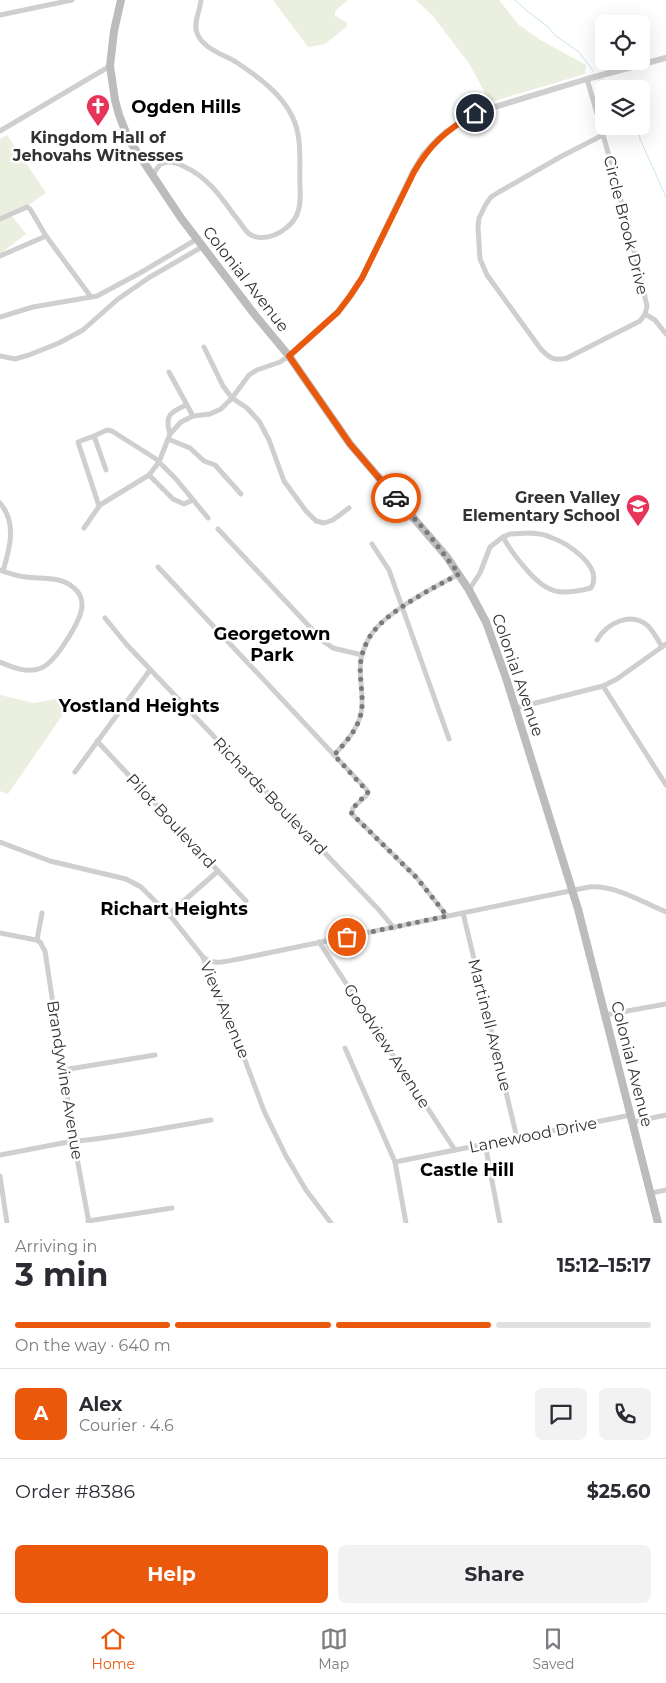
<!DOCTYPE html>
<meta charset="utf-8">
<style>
:root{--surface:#fff;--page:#f2f2f3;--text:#2b2b33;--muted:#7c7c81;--line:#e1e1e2;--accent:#ea580c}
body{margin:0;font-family:Montserrat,sans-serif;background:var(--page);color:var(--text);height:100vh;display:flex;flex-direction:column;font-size:19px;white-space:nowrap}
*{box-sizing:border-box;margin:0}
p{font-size:16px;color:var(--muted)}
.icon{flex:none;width:28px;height:28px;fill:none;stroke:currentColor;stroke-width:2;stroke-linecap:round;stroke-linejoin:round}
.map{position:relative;height:1223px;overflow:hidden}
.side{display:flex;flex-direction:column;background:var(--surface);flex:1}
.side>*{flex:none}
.buttons{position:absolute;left:595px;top:15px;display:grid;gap:10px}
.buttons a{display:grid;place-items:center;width:55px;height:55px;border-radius:8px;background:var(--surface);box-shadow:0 5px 20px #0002;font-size:25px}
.pin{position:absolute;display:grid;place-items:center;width:42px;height:42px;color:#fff;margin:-21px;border:2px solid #fff;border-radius:50%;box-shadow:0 1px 5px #0007}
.courier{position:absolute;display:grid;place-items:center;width:50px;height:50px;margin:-25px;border:4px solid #ea580c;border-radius:50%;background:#fff;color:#222;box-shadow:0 1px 6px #0007}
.headline em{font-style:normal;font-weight:700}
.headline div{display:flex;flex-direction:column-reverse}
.headline{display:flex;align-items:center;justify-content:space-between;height:85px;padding:0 15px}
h1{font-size:32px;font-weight:700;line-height:38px}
.bar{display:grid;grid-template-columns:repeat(4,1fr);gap:8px 5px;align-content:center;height:60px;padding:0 15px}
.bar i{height:6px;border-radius:4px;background:var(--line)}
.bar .selected{background:var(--accent)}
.bar p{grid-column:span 4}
.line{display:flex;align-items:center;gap:12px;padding:0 15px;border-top:1px solid var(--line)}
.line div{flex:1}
.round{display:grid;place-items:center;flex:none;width:52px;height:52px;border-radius:8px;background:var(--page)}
.primary-button{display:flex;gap:10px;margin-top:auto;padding:10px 15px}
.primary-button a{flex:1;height:58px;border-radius:8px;background:var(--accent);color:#fff;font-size:20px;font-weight:700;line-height:58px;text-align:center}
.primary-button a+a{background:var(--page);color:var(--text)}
.menu{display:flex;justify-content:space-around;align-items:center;height:70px;border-top:1px solid var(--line);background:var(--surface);font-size:14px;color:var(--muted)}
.menu a{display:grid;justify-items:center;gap:2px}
.menu .selected{color:var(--accent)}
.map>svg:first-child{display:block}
</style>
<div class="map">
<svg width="666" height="1223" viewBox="0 0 666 1223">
<rect width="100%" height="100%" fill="#fff"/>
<g fill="#eaefe0">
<path d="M273,0H348L335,11V16L346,22L347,26L325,44L308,47Z"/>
<path d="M416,0H499L519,25L542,41L586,65L585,74L494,101L487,97L470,65L433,16Z"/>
<path d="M7,135L46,193L12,216L26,234L0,254V139Z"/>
<path d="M0,695L34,703L56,699L68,707L8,794L0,791Z"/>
</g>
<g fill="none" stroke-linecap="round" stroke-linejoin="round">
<g stroke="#cae4ec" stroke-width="1">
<path d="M515,0L527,11L547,26L556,36L579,52L594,72"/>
<path d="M599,80H604L610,83H624L627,89"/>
<path d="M638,126L640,139L666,197"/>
</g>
<g stroke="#cfcfcf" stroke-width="5">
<path d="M0,15L72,0"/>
<path d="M587,79C609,154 630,230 647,306L645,314L640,321L567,358C554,362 548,357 540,348L487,275L480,259L478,227L479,218L486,204L491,197L499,192L562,156L603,135"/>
<path d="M0,131L110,66"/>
<path d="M152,176C155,172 158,166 161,164C168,160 177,163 183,166C206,176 220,195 234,215C239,220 243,228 248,233C259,242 277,236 286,228C300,218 301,203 300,187C299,165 303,137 292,116C281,93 257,76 236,62C224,55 202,48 197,33C193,23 200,11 201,0"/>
<path d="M0,219L27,207L30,209L46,236L91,297"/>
<path d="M0,256L46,236"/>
<path d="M645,314L655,320L666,334"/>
<path d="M0,317L33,307L97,296L140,273L197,239"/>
<path d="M204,347L223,386L232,398L247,408L259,421L269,440L284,481L306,511L316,521L324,523L333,520L349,508"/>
<path d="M0,356L15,359L29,355L59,343L83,330L118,299L150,277L202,247"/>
<path d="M169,372L193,416"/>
<path d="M170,434C164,415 171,412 186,405"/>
<path d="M94,436L78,442L99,506"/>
<path d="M168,439L190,448L204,461L215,465L241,494"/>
<path d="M106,470L94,436L107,430L112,431L156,459L176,479L208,518"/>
<path d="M149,475L173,499L184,504L193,500"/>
<path d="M0,503C17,523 10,548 3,571"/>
<path d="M84,528L100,505L149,475L159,462L170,434L181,422L193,416L210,414L221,409L232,398L249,375L257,370L280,362L289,356"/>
<path d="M218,529L323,641L333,648L362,655"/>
<path d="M530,533C537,534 544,534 550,537C567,543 604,566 591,588C560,596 547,594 526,569C517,559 509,548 503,537L510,534Z"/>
<path d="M372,544L389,570L449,739"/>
<path d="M158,567L367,790L368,792L367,795L353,808L352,814L417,878L447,916"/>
<path d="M0,570C8,573 17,576 26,577C42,579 61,576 74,588C79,592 82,598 82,605C82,620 55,663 41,668C27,674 12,667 0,662"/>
<path d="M469,590L480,573L490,547L503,537"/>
<path d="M105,618L127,645L379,910L394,928"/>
<path d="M597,640C607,623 631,611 648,626C654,632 658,640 662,647"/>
<path d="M603,686L666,785"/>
<path d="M516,708L603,686L617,679L666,644"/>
<path d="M97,741L246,901"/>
<path d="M334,755C347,741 361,726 362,706C363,679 354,665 369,638C383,613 433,588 459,574"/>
<path d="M75,772L150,670"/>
<path d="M0,842L50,861L126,879L141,887L172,918L203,957L242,1052L264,1111L286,1156L306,1190L331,1223"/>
<path d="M463,913L517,1138"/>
<path d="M169,914L218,871"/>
<path d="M0,933L36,940L40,942L45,951L74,1142L89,1223"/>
<path d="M37,940L42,913"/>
<path d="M319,942L455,1150"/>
<path d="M203,957C214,966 226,961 239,959L589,887C616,885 642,902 666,912"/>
<path d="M605,1015L666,1004"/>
<path d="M345,1048L395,1162L406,1223"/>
<path d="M63,1070L155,1055"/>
<path d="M633,1122L666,1115"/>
<path d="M485,1144L500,1223"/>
<path d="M0,1155L68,1142C116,1138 164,1128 211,1120"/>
<path d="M395,1162L631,1115"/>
<path d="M0,1176L7,1223"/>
<path d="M651,1193L666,1190"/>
<path d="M88,1221L172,1208"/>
</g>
<path stroke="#cfcfcf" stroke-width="6" d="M289,356L338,312L350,297L362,278L413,172L423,155L434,143L446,132L475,113L587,79L666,58"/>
<path stroke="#bcbcbc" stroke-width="8" d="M121,0L114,31L110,66L115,100L119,115L129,140L181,218L255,315L289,356L350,444L447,557L469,590L486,622L506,678L578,909L658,1223"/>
</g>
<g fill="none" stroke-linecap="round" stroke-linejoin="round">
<path stroke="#7a7a7a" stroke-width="5" stroke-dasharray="0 9" d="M347,937L447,916L417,878L352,814L351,811L353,808L368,792L334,755C347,741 361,726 362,706C363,679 354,665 369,638C383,613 433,588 459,574L430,536L396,498"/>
<path stroke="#ea580c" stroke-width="6" d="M396,498L350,444L289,356L338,312L350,296L362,278L414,172C430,144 447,130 475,113"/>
</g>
<defs>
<g id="church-pin" transform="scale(1.25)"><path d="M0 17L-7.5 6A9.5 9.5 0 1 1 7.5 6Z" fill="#e9345a" stroke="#fff"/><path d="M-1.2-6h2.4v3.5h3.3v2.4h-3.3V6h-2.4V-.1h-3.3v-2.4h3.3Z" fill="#fff"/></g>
<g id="school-pin" transform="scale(1.25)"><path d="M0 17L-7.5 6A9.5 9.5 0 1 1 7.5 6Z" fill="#e9345a" stroke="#fff"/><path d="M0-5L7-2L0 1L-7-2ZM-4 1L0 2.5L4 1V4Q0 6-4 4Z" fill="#fff"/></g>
</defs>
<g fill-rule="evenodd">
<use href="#church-pin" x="98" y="106"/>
<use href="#school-pin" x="638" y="506"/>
</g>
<g text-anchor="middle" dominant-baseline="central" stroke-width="5" stroke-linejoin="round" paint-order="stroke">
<g font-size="16" font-weight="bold" fill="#323232" stroke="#fff">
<text x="98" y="137">Kingdom Hall of<tspan x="98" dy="18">Jehovahs Witnesses</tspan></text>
<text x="620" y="497" text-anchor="end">Green Valley<tspan x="620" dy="18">Elementary School</tspan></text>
</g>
<g font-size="16" fill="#323232" stroke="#fff">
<text transform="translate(626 225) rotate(76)">Circle Brook Drive</text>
<text transform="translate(246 279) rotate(52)">Colonial Avenue</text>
<text transform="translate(518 675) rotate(71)">Colonial Avenue</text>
<text transform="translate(270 796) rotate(46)">Richards Boulevard</text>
<text transform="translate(171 821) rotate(47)">Pilot Boulevard</text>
<text transform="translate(225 1010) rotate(67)">View Avenue</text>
<text transform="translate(490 1025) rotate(76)">Martinell Avenue</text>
<text transform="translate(387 1046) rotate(57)">Goodview Avenue</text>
<text transform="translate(632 1064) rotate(76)">Colonial Avenue</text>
<text transform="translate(65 1080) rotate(81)">Brandywine Avenue</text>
<text transform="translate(533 1135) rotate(-11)">Lanewood Drive</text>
</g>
<g font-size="18" font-weight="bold" fill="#000" stroke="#fff">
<text x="186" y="107">Ogden Hills</text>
<text x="272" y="634">Georgetown<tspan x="272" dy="21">Park</tspan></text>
<text x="139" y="706">Yostland Heights</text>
<text x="174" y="909">Richart Heights</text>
<text x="467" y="1170">Castle Hill</text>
</g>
</g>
</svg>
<div class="buttons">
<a><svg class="icon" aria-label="locate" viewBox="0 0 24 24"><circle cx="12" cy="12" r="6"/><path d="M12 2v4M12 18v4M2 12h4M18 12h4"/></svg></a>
<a><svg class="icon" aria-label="layers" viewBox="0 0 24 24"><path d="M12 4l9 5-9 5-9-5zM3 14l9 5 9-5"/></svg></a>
</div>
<div class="pin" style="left:347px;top:937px;background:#ea580c"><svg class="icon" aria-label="bag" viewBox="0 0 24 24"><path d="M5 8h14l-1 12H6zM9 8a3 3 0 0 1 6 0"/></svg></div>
<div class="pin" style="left:475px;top:113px;background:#1f2937"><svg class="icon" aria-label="home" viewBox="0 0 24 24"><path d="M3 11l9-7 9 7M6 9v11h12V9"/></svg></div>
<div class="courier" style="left:396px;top:498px"><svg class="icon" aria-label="car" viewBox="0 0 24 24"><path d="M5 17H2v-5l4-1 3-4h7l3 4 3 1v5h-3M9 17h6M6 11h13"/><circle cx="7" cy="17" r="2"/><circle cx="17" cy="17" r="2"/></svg></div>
</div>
<section class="side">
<div class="headline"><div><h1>3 min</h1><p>Arriving in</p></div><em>15:12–15:17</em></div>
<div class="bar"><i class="selected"></i><i class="selected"></i><i class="selected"></i><i></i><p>On the way · 640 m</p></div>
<div class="line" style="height:90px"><b class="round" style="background:var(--accent);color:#fff">A</b><div><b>Alex</b><p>Courier · 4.6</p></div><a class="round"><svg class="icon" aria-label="chat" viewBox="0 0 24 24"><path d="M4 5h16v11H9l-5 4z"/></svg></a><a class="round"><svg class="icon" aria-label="phone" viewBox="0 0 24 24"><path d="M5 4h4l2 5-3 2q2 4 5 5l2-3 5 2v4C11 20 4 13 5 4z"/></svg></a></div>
<div class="line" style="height:65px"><div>Order #8386</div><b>$25.60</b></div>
<div class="primary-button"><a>Help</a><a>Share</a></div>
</section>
<nav class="menu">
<a class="selected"><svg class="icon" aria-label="home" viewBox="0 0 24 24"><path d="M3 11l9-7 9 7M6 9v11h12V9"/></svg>Home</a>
<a><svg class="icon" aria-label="map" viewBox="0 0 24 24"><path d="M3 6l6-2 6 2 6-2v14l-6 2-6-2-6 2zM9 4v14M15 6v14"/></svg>Map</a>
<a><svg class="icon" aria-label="saved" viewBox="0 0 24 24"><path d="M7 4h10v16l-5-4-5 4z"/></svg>Saved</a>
</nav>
